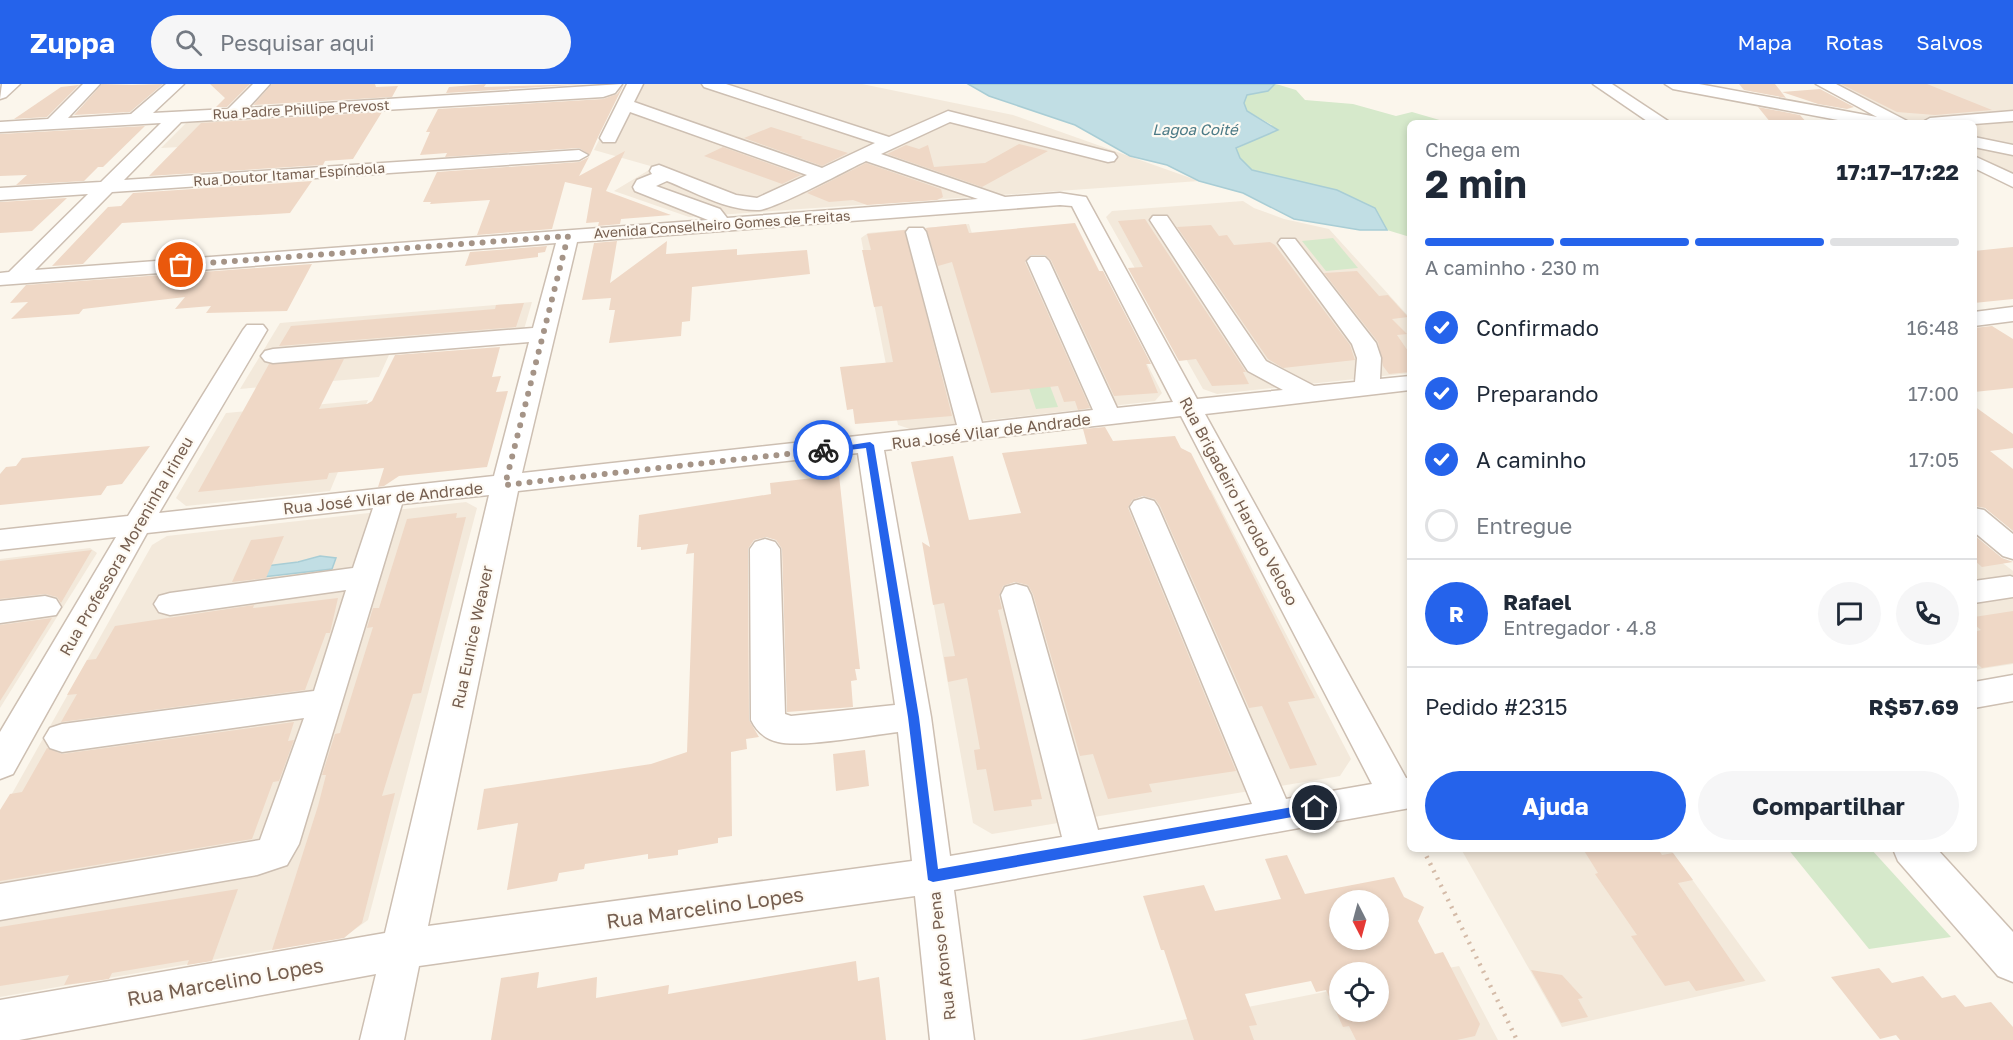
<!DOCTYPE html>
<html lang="pt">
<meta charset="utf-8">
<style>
:root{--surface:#fff;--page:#f6f6f7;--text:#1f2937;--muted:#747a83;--line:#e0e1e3;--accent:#2563eb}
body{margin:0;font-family:"Golos Text",sans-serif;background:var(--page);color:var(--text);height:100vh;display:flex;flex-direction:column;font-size:22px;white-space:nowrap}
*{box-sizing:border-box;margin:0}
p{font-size:20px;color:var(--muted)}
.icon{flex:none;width:33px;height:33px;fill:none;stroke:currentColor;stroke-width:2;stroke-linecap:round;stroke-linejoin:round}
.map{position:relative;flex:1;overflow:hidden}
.sheet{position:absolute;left:1407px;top:36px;width:570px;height:732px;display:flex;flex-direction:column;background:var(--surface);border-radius:9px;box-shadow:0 3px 9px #0003}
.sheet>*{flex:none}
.needle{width:39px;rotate:174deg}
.fabs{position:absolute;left:1329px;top:806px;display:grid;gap:12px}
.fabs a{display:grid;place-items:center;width:60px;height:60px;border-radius:50%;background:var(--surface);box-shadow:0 3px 9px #0003;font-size:30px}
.pin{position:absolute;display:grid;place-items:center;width:51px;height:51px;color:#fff;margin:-26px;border:3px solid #fff;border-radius:50%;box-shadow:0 2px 6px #0007}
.courier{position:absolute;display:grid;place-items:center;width:60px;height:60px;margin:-30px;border:4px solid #2563eb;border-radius:50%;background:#fff;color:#222;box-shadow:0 2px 8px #0007}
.summary em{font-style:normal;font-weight:700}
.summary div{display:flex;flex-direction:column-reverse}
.summary{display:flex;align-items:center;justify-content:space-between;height:102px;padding:0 18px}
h1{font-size:39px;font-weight:700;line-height:45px}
.bar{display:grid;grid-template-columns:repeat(4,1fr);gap:9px 6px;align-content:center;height:72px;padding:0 18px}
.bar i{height:8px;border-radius:4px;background:var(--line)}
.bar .selected{background:var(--accent)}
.bar p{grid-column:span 4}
.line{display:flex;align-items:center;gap:15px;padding:0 18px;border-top:2px solid var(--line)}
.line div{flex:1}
.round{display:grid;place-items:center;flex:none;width:63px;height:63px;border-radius:32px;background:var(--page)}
ol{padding:0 18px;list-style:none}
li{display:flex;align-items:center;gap:18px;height:66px}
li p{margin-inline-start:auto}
li .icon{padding:6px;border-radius:50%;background:var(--accent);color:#fff;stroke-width:4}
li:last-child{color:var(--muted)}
li i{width:33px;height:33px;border:3px solid var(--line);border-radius:50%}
.action{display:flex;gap:12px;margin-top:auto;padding:12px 18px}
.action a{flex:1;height:69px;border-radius:36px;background:var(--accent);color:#fff;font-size:24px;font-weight:700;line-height:69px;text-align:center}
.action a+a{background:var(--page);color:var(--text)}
header{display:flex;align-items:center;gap:36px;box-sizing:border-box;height:84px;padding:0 30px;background:var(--accent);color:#fff}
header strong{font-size:28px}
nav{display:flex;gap:33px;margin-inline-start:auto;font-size:21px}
.search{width:420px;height:54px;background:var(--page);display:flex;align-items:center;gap:15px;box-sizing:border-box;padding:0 21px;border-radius:33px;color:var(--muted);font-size:22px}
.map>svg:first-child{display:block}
</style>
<header>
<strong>Zuppa</strong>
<div class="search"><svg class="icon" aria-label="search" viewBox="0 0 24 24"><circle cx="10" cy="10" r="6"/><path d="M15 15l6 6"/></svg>Pesquisar aqui</div>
<nav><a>Mapa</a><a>Rotas</a><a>Salvos</a></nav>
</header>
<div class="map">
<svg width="2013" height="956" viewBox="0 0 2013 956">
<rect width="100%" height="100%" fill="#fbf6ec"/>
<g fill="#f3e9db">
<path d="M627,0H862L1013,31L1199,97L689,133L614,107L654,83L594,66Z"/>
<path d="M1837,0H2013V90L1974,71V39H1914Z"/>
<path d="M244,34L219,61L161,64L186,39Z"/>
<path d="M1243,117L1254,124L1284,135L1329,145L1410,234V289L1217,310L1203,305L1106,133L1112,127Z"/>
<path d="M969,140L981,178L1089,167L1162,309L1155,317L910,345L898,341L861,154L868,149Z"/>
<path d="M532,218L520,259L389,271L379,293L240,305L280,239Z"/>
<path d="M368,316L330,407L186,422L176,414L226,329Z"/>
<path d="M1211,406L1351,675L1340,692L992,750L973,739L932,511L1091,491L1068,423Z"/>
<path d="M466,418L477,424L368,836L344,853L0,913V731L152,461L167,452Z"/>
<path d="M1974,457L2013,487V580L1974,586Z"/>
<path d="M90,464L97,469L0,624V475Z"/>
<path d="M1461,765H1670L1766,897L1562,943Z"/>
<path d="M1459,882L1498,956H1081L1339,905L1340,927H1378L1379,897Z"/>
</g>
<g fill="#d6e9cb">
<path d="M1276,0L1296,6L1305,16L1353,20L1396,32L1412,28L1443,37L1445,39H1410V153L1387,146L1375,124L1252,86L1240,74L1236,65L1254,56L1272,41L1247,27L1244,19L1246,10L1268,7Z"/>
<path d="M1333,154L1358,184L1326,187L1302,157Z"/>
<path d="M1050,302L1058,323L1036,325L1029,304Z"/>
<path d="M1788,765H1871L1951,853L1869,865Z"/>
</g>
<g fill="#c1dee4" stroke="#a8cdd5" stroke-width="1.5">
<path d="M968,0H1275L1268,7L1247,11L1244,19L1247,27L1278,46L1236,64L1240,74L1252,86L1337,106L1375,124L1387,146H1360L1294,135L1243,109L1199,97L1167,81L1130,72L1075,41L989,12Z"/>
<path d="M320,472L336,474L332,485L245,495L251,484L298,478Z"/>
</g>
<g fill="#efd8c6" fill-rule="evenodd">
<path d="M102,0L132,1L163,0L130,28L74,31Z"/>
<path d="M210,0H250L227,23H216L225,14Z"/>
<path d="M272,0H375L376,3L398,2L392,13L253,21Z"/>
<path d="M486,0L484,3L587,0L446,9L449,3Z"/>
<path d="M624,0L598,53L590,71L579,64L445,73L447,69L420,71L430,48H426L438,25L603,15L617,10Z"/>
<path d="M1739,0H1775L1786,14L1744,6Z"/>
<path d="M1841,0H1927L1992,26L1935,31L1897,28Z"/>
<path d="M79,1L47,33L14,35L61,3Z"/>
<path d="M1820,5L1854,23L1847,25L1818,20L1782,8Z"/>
<path d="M1758,23L1800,31L1807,39H1771Z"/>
<path d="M382,28L353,75L325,77L323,81L149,92L201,39Z"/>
<path d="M145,42L103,83H98L84,97L16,101L27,91L0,92V50Z"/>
<path d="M771,43L803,53L800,54L848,69L822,82L744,54Z"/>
<path d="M1019,60L1048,67L982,103L887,70L906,61L919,65L928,61L934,83L985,79Z"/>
<path d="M723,63L801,91L782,100L704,72Z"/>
<path d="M625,67L606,107L671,131L621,135L620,140L598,142L599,138L586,139L592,104L565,98L552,145L477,151L490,116L430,120L431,118H423L437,88L579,78L589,73L579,92Z"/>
<path d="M866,79L941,105L943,113L937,116L867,121L853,116L829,118L807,109Z"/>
<path d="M312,97L290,129L122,139L83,180L52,182L108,123L121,122L133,109Z"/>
<path d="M67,114L32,147L0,149V118Z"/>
<path d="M1145,135L1246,288H1243L1249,300L1212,302L1196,275L1179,277L1128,184L1143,183L1118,137Z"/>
<path d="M1075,139L1099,187H1103L1151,280H1146L1158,309L1114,312L1051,176L1045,171H1031L1025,178L1090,324L1078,326L1075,317L1064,318L1058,302L991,309L952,178L938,182L926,144L966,140L969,149Z"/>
<path d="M1211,141L1219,152L1227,151L1234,161L1270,158L1275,161L1350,261L1355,276L1283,284L1268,275L1177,143Z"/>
<path d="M905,146L952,332L855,340L853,325L847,326L840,283L893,278L882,222L874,223L862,166H871L867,150Z"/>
<path d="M617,157L610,199L667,157L666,170L737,165V171L807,166L810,190L692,203L690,237L682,238L681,252L609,259L615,226H609L611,214L582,216L594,159Z"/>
<path d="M547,162L545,168L538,169V173L465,182L470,168Z"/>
<path d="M2013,163V215L1974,219V167Z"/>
<path d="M312,180L287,227L206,229L211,222L175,225L185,213L83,225L79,230L11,235L28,218L10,219L26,201Z"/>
<path d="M1357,187L1379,212L1388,211L1408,233L1392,235L1407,250L1397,251L1410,270V288L1389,290L1383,282L1378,258L1324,189Z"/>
<path d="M524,219L516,243L279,262L291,242L495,225L496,221Z"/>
<path d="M1992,242L2013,255V304L1974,308V244Z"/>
<path d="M500,263L492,293L501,292L496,308L508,307L487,383L399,392L384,402L378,403L384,384L329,389L327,395L198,408L269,280L344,275L319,325L367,320L372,317L395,271Z"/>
<path d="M1974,322L2013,350V364L1990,367L2013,385V447L1985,424L1974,422Z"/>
<path d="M1105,343L1113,357L1175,352L1181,364L1191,369L1315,614L1288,618L1317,681L1290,685L1262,622L1249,624L1160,422L1155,415L1143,412L1132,416L1128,424L1236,687L1149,700L1152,708L1108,715L1093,670L1080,672L1033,510L1028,501L1015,498L1003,502L999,512L1002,525L998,526L1042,715L1031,716L1032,722L994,727L986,685L977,686L974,666L980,665L967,594L948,598L944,573L955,572L944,519L933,521L922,458L930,463L911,378L953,372L969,436L1021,429L1002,369L1087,360L1083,345Z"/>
<path d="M150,362L122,400L107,402L101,411L0,421V390L6,383L16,382L22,374Z"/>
<path d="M839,391L860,585H855L857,596L851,597L853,623L787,628L782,465L776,456L766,453L754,456L748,465L749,636L759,653L746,655L747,665L731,668L732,752L718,754V759L678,766V771L648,775V770L585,780L584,785L559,789L557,797L507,806L518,739L477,746L484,705L651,680L687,668L694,469L686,470L688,460L641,466V463H637L639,431L771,410L770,399Z"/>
<path d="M457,429L456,434L466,433L421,609L413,610L382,712L395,709L362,839L344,854L272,866L318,722L326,691H322L335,650L340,649L341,645L373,543L367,544L373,524H379L407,435Z"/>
<path d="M1974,451L2002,474L2013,478L1982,483L1974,476Z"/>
<path d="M284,452L266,494L232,498L251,456Z"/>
<path d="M92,466L61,519L57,513L45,510L0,515V477Z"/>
<path d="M338,514L330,549H326L305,606L61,638L77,610L67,611L87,576L96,575L115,542L254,521L253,524Z"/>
<path d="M2013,527V579L1982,584L1974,577V548L1981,546L1974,540V533Z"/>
<path d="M52,534L29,571L0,617V541Z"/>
<path d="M294,638L288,657L294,656L279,697L273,698L252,755L0,797V726L10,710L22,708L47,664L62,670Z"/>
<path d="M865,666L869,702L836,707L833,670Z"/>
<path d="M1583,765H1658L1662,771L1673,769L1693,796L1678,799L1745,897L1696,907L1689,897L1665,902L1631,852L1637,851L1595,790L1598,789Z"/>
<path d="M1287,771L1305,810L1394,793L1404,813L1424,823L1418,837L1435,870L1443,868L1480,940L1475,952L1457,956H1356L1349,942L1343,943L1326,906L1316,908L1311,897L1245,910L1257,941L1249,942L1254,956H1194L1164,866H1161L1143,812L1204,801L1215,827L1281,815L1265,775ZM1340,816H1378V855H1340ZM1340,888H1378V927H1340Z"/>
<path d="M238,805L212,877L187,881L189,876L112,889L109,895L88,898L64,901L69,891L0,902V843Z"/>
<path d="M856,877L858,897L879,893L886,956H491L501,894L539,888L537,904L597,893L596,914L669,901L668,910Z"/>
<path d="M1879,884L1892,899L1923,892L1942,914L1955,911L1965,923L1991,918L2013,943V956H1900L1896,951L1880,955L1831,893Z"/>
<path d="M1531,886L1562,891L1583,914L1578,915L1588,933L1561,939Z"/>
</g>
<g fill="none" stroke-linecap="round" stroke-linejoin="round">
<g stroke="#cdbfb2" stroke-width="3">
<g id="minor">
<path d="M2,0H20L6,13L0,15Z"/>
<path d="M83,0H100L68,34L131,30L166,0H184L153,29L228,25L253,0H270L248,24L622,0L615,9L603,13L181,38L124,96L579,66L588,71L579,76L112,108L35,186L708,136L635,107L633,103L637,96L652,90L650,87L652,83L659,81L736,111L757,114L807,91L630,28L615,58H603L600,54L627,0H643L634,18L822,84L875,59L704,3L702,0H726L889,53L948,27L1114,69L1117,73L1114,77L1108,78L950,38L881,70L1005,113L1060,109L1086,113L1197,315L1283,306L1248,287L1150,136L1153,132H1167L1266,277L1314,302L1355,298L1357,274L1352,260L1278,159L1281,155H1295L1376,259L1381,274L1380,295L1410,292V306L1205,330L1406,694H1410V724L954,806L974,956H930L915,812L419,882L404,956H360L376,890L19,956H0V916L385,849L489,411L402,420L299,760L287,781L257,791L0,836V800L260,756L304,634L62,668L50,664L44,654L50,644L62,640L314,607L346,506L170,531L159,528L154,520L159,512L170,509L353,484L373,424L147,449L13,690L0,695V648L116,453L0,466V446L128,432L243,246L247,241H263L267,246L159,429L494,392L529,258L273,279L265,277L261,272L265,267L273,265L533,244L556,159L0,201V189L9,188L88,110L0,116V104L101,98L161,39L0,48V38L48,35ZM866,77L978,115L727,134L720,125L656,102L667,97C695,108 727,127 759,126C775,125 847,86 866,77ZM1060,121L1072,122L1173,318L1117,324L1049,177L1045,173H1031L1027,177L1093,326L982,339L926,148L923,144H909L906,148L957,341L522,389L577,158ZM1181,332L1372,700L1286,715L1158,423L1154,417L1144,414L1134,417L1130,423L1252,720L1098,746L1031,511L1027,503L1016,500L1005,503L1001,511L1062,753L950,772L931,633L884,366ZM858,369L895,621L791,632L785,630L780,465L775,458L765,455L755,458L750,465L751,636C757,648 765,655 778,658C802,664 871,651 898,648L912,777L428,842L518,407Z"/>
<path d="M1593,0H1612L1671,39H1650Z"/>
<path d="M1665,0H1699L1877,33L1816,0H1836L1911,39H1854L1673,5Z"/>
<path d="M2013,27V37L1974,40L1921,39L1930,34Z"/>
<path d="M1974,53L2013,61V71L1974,63Z"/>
<path d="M1974,72L2013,90V103L1974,84Z"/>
<path d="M2013,223V237L1974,242V228Z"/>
<path d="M1974,424L1984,426L2013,450V475L2003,472L1974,448Z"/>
<path d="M2010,492L2013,493V513L1974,519V497Z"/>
<path d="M45,512L56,515L61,523L56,531L0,539V517Z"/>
<path d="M2013,591V617L1974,624V598Z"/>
<path d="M1893,765H1937L2013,848V898L1998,892L1898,777Z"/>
</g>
</g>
<path stroke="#d4bba8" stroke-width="4.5" stroke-dasharray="2 6" stroke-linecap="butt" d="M1423,765L1517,956"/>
<use href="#minor" fill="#fff" fill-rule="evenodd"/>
</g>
<path fill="#2563eb" d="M870,358L874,361L919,633L938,785L1315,719L1321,724L1320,728L933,798L928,796L908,633L866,364L823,369L818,366Z"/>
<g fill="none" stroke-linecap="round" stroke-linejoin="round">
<path stroke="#a59487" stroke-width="6" stroke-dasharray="0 10.8" d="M181,181L568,152L505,401L823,366"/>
</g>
<g text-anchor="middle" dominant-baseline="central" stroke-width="4.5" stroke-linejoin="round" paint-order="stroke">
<g font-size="14" fill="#765f50" stroke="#fefaf3">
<text transform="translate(301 25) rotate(-3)">Rua Padre Phillipe Prevost</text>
<text transform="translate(289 90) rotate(-4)">Rua Doutor Itamar Espíndola</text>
<text transform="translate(722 140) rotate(-4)">Avenida Conselheiro Gomes de Freitas</text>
</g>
<g font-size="15" font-style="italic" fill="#4b7a86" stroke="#fefaf3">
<text x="1195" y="45">Lagoa Coité</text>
</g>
<g font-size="16" fill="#765f50" stroke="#fefaf3">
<text transform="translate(991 347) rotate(-7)">Rua José Vilar de Andrade</text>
<text transform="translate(383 414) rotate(-6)">Rua José Vilar de Andrade</text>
<text transform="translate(1239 417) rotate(62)">Rua Brigadeiro Haroldo Veloso</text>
<text transform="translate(126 462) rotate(-60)">Rua Professora Moreninha Irineu</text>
<text transform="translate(472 553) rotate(-78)">Rua Eunice Weaver</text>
<text transform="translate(942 872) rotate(-97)">Rua Afonso Pena</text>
</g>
<g font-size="20" fill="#765f50" stroke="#fefaf3">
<text transform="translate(705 823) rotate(-8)">Rua Marcelino Lopes</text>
<text transform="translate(225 897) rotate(-10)">Rua Marcelino Lopes</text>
</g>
</g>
</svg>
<div class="fabs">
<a><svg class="needle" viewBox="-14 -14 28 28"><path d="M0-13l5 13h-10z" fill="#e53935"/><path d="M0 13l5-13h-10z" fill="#747a83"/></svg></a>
<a><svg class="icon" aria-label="locate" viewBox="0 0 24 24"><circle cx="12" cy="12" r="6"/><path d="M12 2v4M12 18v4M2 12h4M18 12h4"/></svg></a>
</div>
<div class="pin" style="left:181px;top:181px;background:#ea580c"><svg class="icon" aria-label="bag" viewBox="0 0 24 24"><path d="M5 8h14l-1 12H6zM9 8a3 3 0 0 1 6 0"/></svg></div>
<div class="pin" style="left:1315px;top:724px;background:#1f2937"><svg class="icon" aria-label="home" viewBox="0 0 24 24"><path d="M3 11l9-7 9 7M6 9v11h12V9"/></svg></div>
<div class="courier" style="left:823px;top:366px"><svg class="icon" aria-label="bike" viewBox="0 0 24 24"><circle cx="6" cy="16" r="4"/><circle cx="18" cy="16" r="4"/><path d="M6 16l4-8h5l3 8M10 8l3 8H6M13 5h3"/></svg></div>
<section class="sheet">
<div class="summary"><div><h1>2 min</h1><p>Chega em</p></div><em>17:17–17:22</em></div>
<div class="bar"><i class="selected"></i><i class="selected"></i><i class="selected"></i><i></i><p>A caminho · 230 m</p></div>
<ol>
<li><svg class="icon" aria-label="check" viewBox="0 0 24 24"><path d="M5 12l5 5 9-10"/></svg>Confirmado<p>16:48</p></li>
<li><svg class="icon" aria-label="check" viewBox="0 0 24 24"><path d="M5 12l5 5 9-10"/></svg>Preparando<p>17:00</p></li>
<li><svg class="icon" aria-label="check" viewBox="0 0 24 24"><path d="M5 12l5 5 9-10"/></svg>A caminho<p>17:05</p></li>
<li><i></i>Entregue</li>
</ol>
<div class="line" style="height:108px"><b class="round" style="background:var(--accent);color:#fff">R</b><div><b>Rafael</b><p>Entregador · 4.8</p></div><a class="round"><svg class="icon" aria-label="chat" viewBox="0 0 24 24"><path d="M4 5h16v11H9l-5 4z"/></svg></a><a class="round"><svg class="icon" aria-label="phone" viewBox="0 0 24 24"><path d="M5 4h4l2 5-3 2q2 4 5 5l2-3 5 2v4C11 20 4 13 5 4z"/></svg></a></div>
<div class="line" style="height:78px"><div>Pedido #2315</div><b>R$57.69</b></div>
<div class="action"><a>Ajuda</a><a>Compartilhar</a></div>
</section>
</div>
